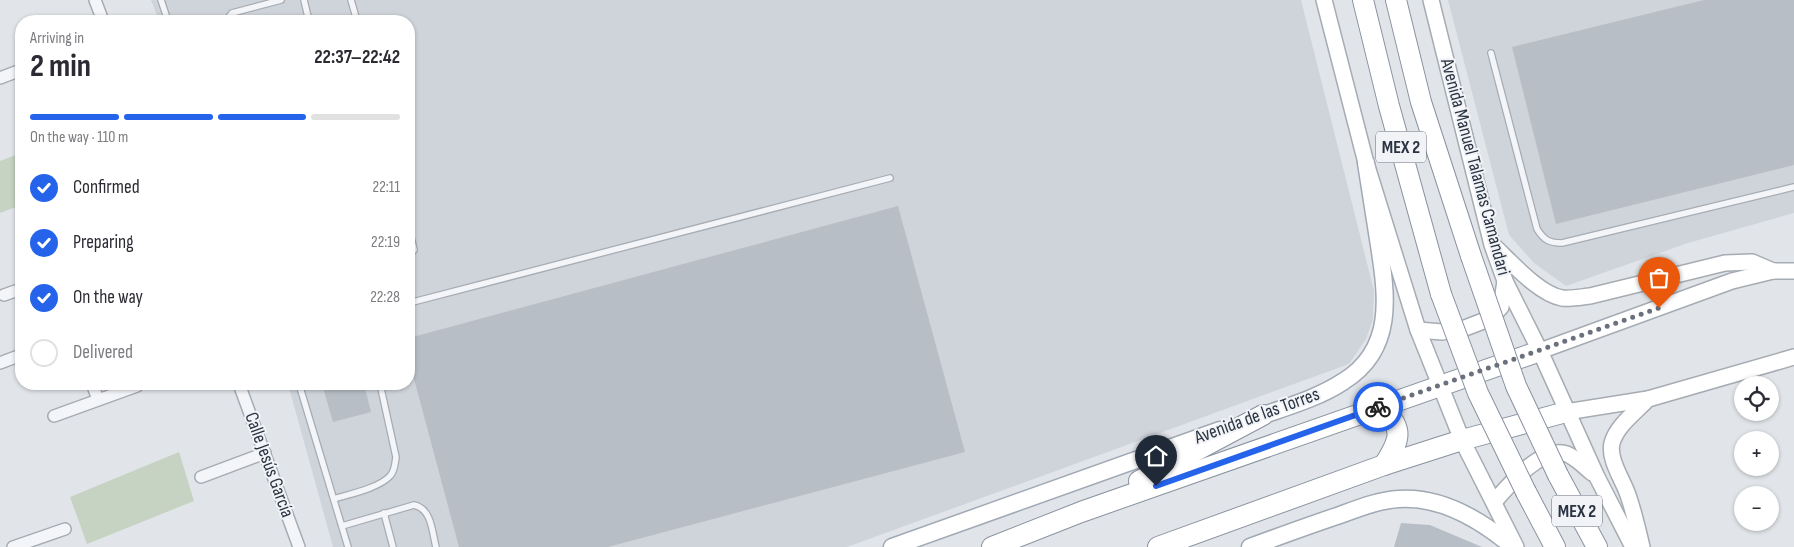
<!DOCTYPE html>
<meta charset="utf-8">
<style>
:root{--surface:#fff;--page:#f7f7f7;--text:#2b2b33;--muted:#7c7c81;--line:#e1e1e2;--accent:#2563eb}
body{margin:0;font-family:"Sofia Sans Condensed",sans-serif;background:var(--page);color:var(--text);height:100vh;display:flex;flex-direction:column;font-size:19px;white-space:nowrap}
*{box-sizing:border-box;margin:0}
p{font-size:16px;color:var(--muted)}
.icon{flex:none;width:28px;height:28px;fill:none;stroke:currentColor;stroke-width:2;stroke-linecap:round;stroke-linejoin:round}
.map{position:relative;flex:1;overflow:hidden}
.panel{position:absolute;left:15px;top:15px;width:400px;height:375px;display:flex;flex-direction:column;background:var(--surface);border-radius:20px;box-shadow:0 1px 4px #0004}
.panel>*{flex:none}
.controls{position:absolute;left:1734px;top:376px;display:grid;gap:10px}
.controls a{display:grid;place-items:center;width:45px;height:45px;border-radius:50%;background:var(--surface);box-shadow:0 1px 4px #0004;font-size:25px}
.pin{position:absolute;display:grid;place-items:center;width:42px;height:42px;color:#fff;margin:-51px -21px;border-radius:50% 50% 50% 0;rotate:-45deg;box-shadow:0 0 5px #0007}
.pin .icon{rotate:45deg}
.courier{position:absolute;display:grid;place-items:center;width:50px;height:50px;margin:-25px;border:4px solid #2563eb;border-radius:50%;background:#fff;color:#222;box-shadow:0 1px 6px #0007}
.headline em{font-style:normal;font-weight:700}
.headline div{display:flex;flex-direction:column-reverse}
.headline{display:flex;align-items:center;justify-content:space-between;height:85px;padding:0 15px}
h1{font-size:32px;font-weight:700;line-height:38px}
.bar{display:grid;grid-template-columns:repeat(4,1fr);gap:8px 5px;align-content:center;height:60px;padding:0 15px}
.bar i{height:6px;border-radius:4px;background:var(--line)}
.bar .active{background:var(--accent)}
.bar p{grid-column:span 4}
ol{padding:0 15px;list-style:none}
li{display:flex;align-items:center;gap:15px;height:55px}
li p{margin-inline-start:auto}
li .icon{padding:5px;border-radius:50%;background:var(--accent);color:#fff;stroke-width:4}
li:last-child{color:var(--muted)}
li i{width:28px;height:28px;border:2px solid var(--line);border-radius:50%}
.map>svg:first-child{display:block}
</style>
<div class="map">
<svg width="1794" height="547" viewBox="0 0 1794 547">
<rect width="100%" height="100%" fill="#e1e5e9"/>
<g fill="#cfd4db">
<path d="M151,0H1301L1374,291L1373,319L1366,339L1349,364L847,547H333L288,384H409V21H159Z"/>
<path d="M1448,0H1794V213L1688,243L1566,286L1534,263L1509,235Z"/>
</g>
<g fill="#c7d3c2">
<path d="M21,153V205L0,213V161Z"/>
<path d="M179,452L194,501L87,544L70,497Z"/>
</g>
<g fill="#b8bec6">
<path d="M1704,0H1794V165L1556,224L1512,47Z"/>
<path d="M898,206L965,452L608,547H459L409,360V338Z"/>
<path d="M322,384H364L371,412L333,422Z"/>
<path d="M1401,523L1430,525L1482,547H1394Z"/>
</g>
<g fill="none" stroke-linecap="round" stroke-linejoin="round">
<g stroke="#a6acb3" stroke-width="8">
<g id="lane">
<path d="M161,0L168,21"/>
<path d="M304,0L309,21"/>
<path d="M351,0L357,21"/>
<path d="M226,21L232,13L281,0"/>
<path d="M1491,53L1537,229C1544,240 1549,243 1562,243L1794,187"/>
<path d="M409,229L414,250L409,255"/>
<path d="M409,303L890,178"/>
<path d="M299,384L348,547"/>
<path d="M334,499C350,494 379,488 390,476C395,471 395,463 396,457L380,384"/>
<path d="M384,513L393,547"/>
<path d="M342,526L414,505C432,509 432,532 436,547"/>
</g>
</g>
<g stroke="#a6acb3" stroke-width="14">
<g id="street">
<path d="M95,0L103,21"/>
<path d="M0,78L21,70"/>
<path d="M4,295L21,289"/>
<path d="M0,363L21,355"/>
<path d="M92,384L98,399"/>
<path d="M239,384L299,547"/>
<path d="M54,416L137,386"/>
<path d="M201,477L265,453"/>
<path d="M13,547L65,529"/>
</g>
</g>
<g stroke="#a6acb3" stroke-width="18">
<g id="secondary">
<path d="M1324,0L1366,163L1418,330L1462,440L1516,547"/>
<path d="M1431,0L1492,245L1505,281L1540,351L1597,477L1633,547"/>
<path d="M1494,246C1511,262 1539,294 1562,298C1571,299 1581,297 1590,296L1725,263L1752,262L1773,271"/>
<path d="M1418,330L1442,332L1465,328L1491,318L1501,307L1505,281"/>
<path d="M1540,351L1732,281L1773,271H1794"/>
<path d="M1566,412L1648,399L1794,357"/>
<path d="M1494,502C1508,486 1542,445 1567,454C1576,458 1585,467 1592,473"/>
<path d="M1642,547C1638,530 1634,512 1628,495C1623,480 1608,459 1612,443C1617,425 1636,412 1648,399"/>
</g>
</g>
<g stroke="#a1a9b5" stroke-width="19">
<g id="primary">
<path d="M1252,419C1283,408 1317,399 1344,381C1397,348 1386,291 1378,239C1374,214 1370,188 1366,163"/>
<path d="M892,547L1220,430"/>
<path d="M1250,547C1280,536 1310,525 1340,515C1359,508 1379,500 1399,499C1442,496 1481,520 1513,547"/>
</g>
</g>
<g stroke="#8992a0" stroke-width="22">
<g id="highway">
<path d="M1363,0L1389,106L1441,294"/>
<path d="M1396,0L1421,102L1471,256"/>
<path d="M1381,406C1405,429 1400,440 1384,465"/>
<path d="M1558,475L1597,547"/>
<path d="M1139,481L1263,415"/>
<path d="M1526,492L1555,547"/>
<path d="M992,547L1081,512L1540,351"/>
<path d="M1158,547L1384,465L1462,440L1566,412"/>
</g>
</g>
<use href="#lane" stroke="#f4f5f8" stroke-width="5.5"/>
<use href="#street" stroke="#f4f5f8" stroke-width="11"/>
<use href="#secondary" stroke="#fff" stroke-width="15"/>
<use href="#primary" stroke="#fff" stroke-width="16"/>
<use href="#highway" stroke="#fff" stroke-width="20"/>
<g stroke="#8992a0" stroke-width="22" stroke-linecap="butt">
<g id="highway-bridge">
<path d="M1471,256L1516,386L1558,475"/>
<path d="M1441,294L1478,393L1526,492"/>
</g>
</g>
<use href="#highway-bridge" stroke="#fff" stroke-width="20"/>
</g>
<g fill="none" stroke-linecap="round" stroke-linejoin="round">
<path stroke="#6a717c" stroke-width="5" stroke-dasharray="0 9" d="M1378,407L1659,308"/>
<path stroke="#2563eb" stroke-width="6" d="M1156,486L1378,407"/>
</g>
<g text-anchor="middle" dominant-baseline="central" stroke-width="4" stroke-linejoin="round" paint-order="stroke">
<g fill="#f1f3f7" stroke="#666d78" stroke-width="1">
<rect x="1376" y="131.5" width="50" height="31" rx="4"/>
<rect x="1552" y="495.5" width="50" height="31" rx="4"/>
</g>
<g font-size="18" font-weight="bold" fill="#2a3341">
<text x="1401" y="147">MEX 2</text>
<text x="1577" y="511">MEX 2</text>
</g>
<g font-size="19" fill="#2a3341" stroke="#f1f3f7">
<text transform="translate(1475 167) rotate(75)">Avenida Manuel Talamas Camandari</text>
<text transform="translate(1257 416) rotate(-20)">Avenida de las Torres</text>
<text transform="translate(269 465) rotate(70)">Calle Jesús García</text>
</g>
</g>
</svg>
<div class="controls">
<a><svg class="icon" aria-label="locate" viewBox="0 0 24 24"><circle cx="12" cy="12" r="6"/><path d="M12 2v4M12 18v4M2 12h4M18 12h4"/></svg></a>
<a>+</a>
<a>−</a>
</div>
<div class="pin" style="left:1659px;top:308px;background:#ea580c"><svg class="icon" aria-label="bag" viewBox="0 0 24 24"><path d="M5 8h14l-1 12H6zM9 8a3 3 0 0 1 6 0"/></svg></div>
<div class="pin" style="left:1156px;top:486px;background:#1f2937"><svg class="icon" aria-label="home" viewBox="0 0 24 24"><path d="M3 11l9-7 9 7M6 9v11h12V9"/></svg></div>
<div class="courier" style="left:1378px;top:407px"><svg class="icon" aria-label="bike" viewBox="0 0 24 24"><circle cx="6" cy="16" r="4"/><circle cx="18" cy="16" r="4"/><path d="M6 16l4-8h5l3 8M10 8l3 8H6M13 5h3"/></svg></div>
<section class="panel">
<div class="headline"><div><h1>2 min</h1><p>Arriving in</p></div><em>22:37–22:42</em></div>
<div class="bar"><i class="active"></i><i class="active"></i><i class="active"></i><i></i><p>On the way · 110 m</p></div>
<ol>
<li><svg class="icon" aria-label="check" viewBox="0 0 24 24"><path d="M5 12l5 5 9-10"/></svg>Confirmed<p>22:11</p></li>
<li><svg class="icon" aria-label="check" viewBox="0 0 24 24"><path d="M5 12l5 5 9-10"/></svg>Preparing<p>22:19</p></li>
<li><svg class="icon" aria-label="check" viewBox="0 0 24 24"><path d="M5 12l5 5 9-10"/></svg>On the way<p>22:28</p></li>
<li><i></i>Delivered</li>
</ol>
</section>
</div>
